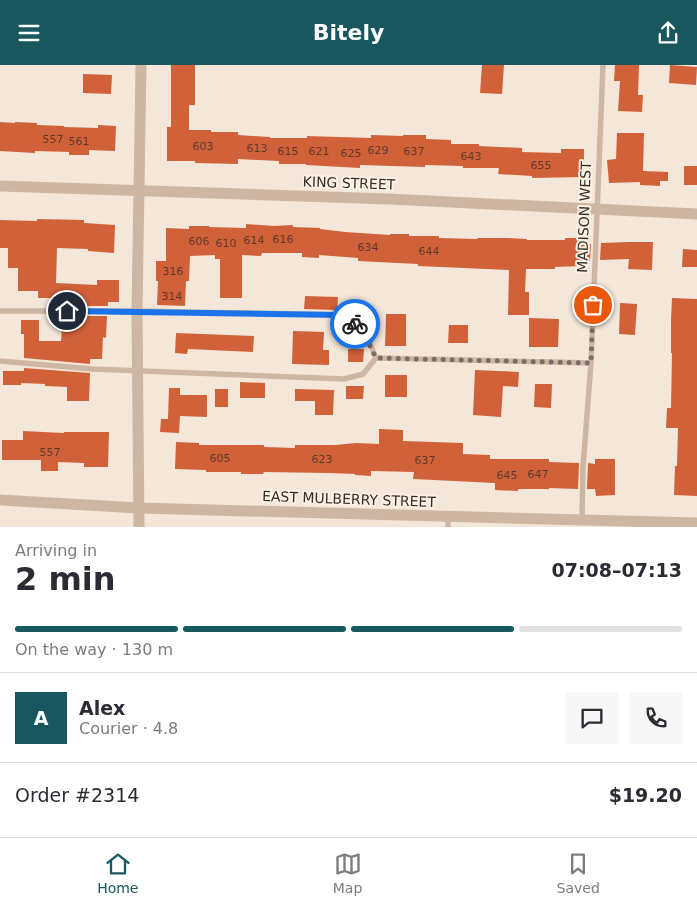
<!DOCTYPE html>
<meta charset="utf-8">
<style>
:root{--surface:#fff;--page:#f7f7f7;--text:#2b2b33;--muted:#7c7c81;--line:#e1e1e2;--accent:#18575d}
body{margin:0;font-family:"DejaVu Sans",sans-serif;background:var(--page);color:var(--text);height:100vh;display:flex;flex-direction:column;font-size:19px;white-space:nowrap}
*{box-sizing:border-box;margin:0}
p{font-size:16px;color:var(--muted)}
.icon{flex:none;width:28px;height:28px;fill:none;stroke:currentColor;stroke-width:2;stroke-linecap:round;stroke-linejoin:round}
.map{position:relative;height:462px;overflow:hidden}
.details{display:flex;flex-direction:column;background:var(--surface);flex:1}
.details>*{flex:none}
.pin{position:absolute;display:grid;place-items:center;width:42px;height:42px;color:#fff;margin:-21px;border:2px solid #fff;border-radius:50%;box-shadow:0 1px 5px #0007}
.courier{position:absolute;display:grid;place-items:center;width:50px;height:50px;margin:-25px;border:4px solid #1a73e8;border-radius:50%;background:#fff;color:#222;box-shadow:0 1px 6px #0007}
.summary em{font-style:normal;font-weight:700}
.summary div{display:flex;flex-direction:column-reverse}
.summary{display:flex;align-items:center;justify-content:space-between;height:85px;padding:0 15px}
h1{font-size:32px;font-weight:700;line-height:38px}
.bar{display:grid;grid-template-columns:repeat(4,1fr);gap:8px 5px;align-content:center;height:60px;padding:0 15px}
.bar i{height:6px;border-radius:4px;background:var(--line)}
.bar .active{background:var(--accent)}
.bar p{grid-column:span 4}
.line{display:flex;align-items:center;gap:12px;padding:0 15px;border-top:1px solid var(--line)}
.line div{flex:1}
.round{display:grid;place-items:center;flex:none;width:52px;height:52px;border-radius:0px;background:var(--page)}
header{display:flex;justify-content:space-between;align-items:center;height:65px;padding:0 15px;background:var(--accent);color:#fff;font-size:22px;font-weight:700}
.menu{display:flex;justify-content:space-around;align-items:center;height:70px;border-top:1px solid var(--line);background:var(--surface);font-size:14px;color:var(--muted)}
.menu a{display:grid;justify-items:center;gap:2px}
.menu .active{color:var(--accent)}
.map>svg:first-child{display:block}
</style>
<header><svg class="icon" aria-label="menu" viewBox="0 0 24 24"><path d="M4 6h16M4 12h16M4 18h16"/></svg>Bitely<svg class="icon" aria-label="share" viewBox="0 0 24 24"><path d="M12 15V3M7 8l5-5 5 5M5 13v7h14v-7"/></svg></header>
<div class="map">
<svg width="697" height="462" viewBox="0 0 697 462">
<rect width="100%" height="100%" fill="#f4e7d9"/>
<g fill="#d16139">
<path d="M171,0H195V40H189V65H211V67H238V70L270,72V73H307V71L371,73V70L403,71V70H426V74L451,75V79H479V81L522,83V87L561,88V84H584V112L532,113V111L498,109L499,103H463V101L425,100V102L360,100V103L306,100V99H279V96L238,94V99L195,98V96H167V62H171Z"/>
<path d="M482,0H504L502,29L480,28Z"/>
<path d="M615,0H639L638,30H643L642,47L618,46L620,16H614Z"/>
<path d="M670,0L697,2L696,20L669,18Z"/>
<path d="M83,9L112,10L111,29L83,28Z"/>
<path d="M0,57L15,58V57L37,58V60L64,61V62L98,63V60L116,61L115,86L89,85V90H69V87L35,86V88L0,86Z"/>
<path d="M617,68H644L643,106L668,107V116H660V121L640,120V117L609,118L607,95L616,94Z"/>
<rect x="684" y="101" width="13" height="19"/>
<path d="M37,154L84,155V158L115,160L114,188L88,186V184L57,183L56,218L97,220V215H119V237H108V241H63L64,233H38V226H18V203H8V183H0V155L37,156Z"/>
<path d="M246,159L274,161L293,160V162L320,163V164L345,167L390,170V169H409V171H439V173L477,174L478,173H508L527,174V175H565V173H581V180L591,179L590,196H581V201L555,202V204H526L525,227H529V250H508L509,205L418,201V199L358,196V193L319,190V193L302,192V188H262L261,191L242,190V233H220V194H215V190L190,191L189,216H186L185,241L157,240L158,216H156V196H166V163L189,164V161H209V162L246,163Z"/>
<path d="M629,177H653L652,205L628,204L629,194L600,195L601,178Z"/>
<path d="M683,184L697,185V202H682Z"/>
<path d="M305,231L338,232L337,245L304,244Z"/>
<path d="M672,233L697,234V431L674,430L675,401H677L678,363H666L667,343H671L672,288H671V256Z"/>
<path d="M620,238L637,239L635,270L619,269Z"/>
<path d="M386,249H406V281H385Z"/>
<path d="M63,251H107L106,273L103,272L102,294H90V299L24,293V269H21V255H39V276H61Z"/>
<path d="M529,253L559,254L558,282H529Z"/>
<path d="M449,260H468V278H448Z"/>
<path d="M293,266L324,267L323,285H329V300L292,299Z"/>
<path d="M176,268L254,271L253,287L188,284L187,289L175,288Z"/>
<path d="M348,284H364L363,297H348Z"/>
<path d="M24,303L90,308L89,336H67V322L45,321V319L21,318V320H3V306H24Z"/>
<path d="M475,305L519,307L518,322L503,321L501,352L473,350Z"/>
<rect x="385" y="310" width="22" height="22"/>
<path d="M240,317L265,318V333H240Z"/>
<path d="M535,319H552L551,343L534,342Z"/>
<path d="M346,321H364L363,334H346Z"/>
<path d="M169,323H180V330H207V352L180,351L179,368L160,367L161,354H168Z"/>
<rect x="215" y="324" width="13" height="18"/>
<path d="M295,324L334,325L333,350H315V336H295Z"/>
<path d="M379,364L403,365V376L463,378V389L490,390V394H549V397L579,398L578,424L549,423V424H518V426L495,425V418L413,414L414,407L371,406V411L355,410V409L329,408L264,407L263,409H241V407H206V405L175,404L176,377L199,378V380H264V382L295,383V380H335L356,378L379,379Z"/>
<path d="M23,366L64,368V367H109L108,402H84V398L58,397V406H41V395H2V375H23Z"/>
<path d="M595,394H615V430L596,431L595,424H587L588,398L595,399Z"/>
</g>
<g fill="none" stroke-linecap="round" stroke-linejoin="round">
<g stroke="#cdb7a4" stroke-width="5.5">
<path d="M0,246H137L342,250L361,263L368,274L376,293"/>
<path d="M0,296L92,304L344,314L363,309L376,293L591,298"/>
<path d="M582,455L583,402L591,298L603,0"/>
<path d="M448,462V451"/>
</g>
<g stroke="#cdb7a4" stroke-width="11">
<path d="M0,121L389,134L697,149"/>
<path d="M0,435L139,443L697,458"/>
<path d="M139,462L137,246L141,0"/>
</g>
</g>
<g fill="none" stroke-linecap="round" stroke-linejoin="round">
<path stroke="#796d65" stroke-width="5" stroke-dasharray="0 9" d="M355,259L361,263L376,293L591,298L593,240"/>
<path stroke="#1a73e8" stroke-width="6" d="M67,246L342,250L355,259"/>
</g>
<g text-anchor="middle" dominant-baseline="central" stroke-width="4" stroke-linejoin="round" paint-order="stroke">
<g font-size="11" fill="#5e392b">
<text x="53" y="74">557</text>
<text x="79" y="76">561</text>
<text x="203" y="81">603</text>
<text x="257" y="83">613</text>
<text x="378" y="85">629</text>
<text x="288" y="86">615</text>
<text x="319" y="86">621</text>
<text x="414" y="86">637</text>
<text x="351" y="88">625</text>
<text x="471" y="91">643</text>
<text x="541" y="100">655</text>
<text x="283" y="174">616</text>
<text x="254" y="175">614</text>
<text x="199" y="176">606</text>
<text x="226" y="178">610</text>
<text x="368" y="182">634</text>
<text x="429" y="186">644</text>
<text x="173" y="206">316</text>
<text x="172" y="231">314</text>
<text x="50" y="387">557</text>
<text x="220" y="393">605</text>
<text x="322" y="394">623</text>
<text x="425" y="395">637</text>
<text x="538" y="409">647</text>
<text x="507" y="410">645</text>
</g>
<g font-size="14" fill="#372c26" stroke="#fbf1e5">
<text transform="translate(349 118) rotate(2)">KING STREET</text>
<text transform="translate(584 152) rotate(-88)">MADISON WEST</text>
<text transform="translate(349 434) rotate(2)">EAST MULBERRY STREET</text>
</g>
</g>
</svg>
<div class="pin" style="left:593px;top:240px;background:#ea580c"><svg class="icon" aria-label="bag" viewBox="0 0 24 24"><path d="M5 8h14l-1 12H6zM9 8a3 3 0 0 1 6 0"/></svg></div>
<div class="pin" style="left:67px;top:246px;background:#1f2937"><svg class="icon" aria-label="home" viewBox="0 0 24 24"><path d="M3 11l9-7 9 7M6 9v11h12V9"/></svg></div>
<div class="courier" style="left:355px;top:259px"><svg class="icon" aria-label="bike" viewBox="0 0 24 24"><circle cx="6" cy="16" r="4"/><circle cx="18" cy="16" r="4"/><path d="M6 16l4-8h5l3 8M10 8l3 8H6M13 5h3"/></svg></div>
</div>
<section class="details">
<div class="summary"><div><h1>2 min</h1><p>Arriving in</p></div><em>07:08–07:13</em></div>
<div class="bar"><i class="active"></i><i class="active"></i><i class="active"></i><i></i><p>On the way · 130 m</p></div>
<div class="line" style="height:90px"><b class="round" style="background:var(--accent);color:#fff">A</b><div><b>Alex</b><p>Courier · 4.8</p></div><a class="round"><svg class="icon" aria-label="chat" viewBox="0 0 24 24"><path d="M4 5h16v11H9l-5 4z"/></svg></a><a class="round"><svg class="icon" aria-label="phone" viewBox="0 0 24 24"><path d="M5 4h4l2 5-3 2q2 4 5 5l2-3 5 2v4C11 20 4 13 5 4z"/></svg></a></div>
<div class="line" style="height:65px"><div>Order #2314</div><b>$19.20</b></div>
</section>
<nav class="menu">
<a class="active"><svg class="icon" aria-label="home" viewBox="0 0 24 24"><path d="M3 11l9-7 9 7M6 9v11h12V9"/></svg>Home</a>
<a><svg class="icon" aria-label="map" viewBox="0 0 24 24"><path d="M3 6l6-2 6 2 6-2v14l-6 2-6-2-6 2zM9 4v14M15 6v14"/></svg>Map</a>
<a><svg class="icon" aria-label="saved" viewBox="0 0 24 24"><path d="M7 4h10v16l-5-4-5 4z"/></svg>Saved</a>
</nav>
